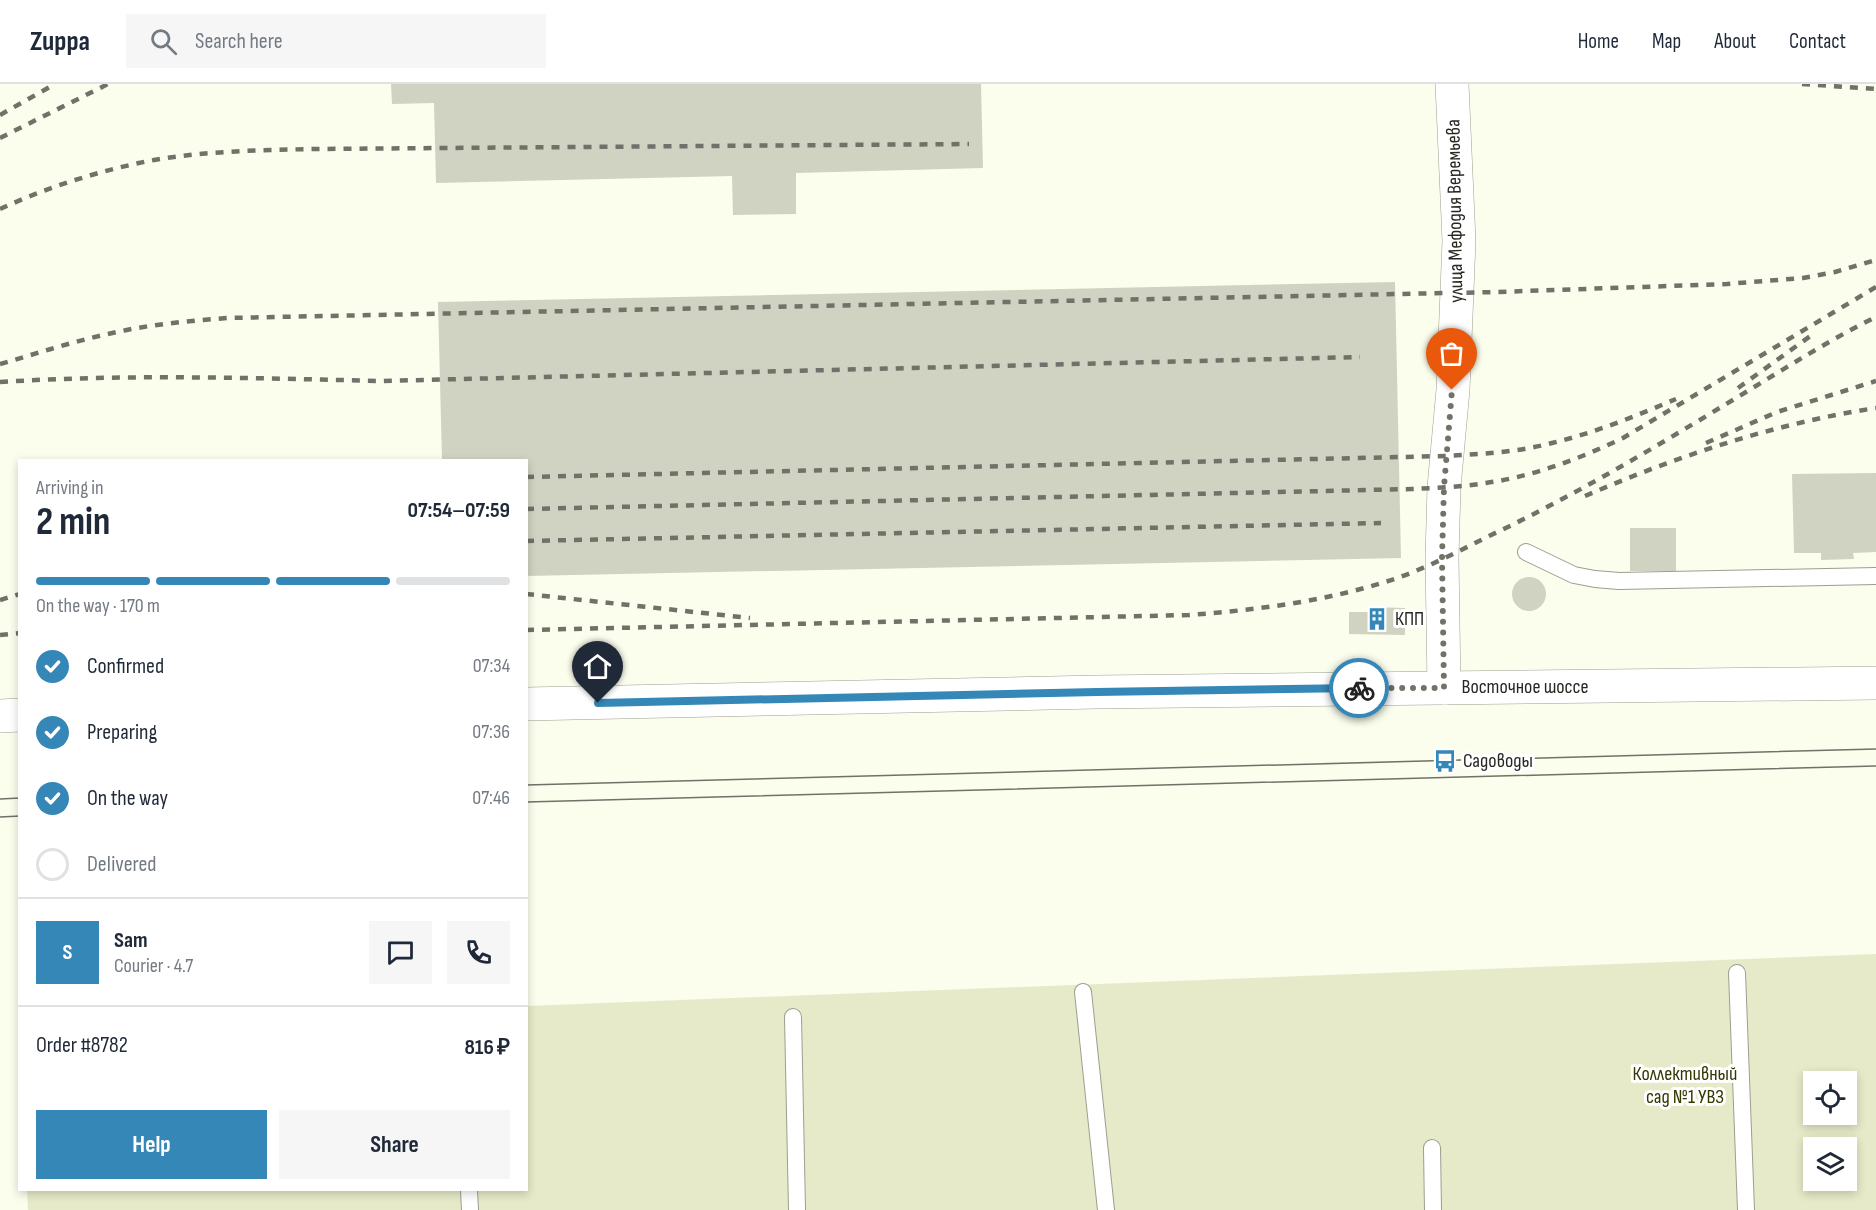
<!DOCTYPE html>
<meta charset="utf-8">
<style>
:root{--surface:#fff;--page:#f6f6f7;--text:#1f2937;--muted:#747a83;--line:#e0e1e3;--accent:#3587b8}
body{margin:0;font-family:"Sofia Sans Condensed",sans-serif;background:var(--page);color:var(--text);height:100vh;display:flex;flex-direction:column;font-size:22px;white-space:nowrap}
*{box-sizing:border-box;margin:0}
p{font-size:20px;color:var(--muted)}
.icon{flex:none;width:33px;height:33px;fill:none;stroke:currentColor;stroke-width:2;stroke-linecap:round;stroke-linejoin:round}
.map{position:relative;flex:1;overflow:hidden}
.panel{position:absolute;left:18px;top:375px;width:510px;height:732px;display:flex;flex-direction:column;background:var(--surface);border-radius:0px;box-shadow:0 3px 9px #0003}
.panel>*{flex:none}
.fabs{position:absolute;left:1803px;top:987px;display:grid;gap:12px}
.fabs a{display:grid;place-items:center;width:54px;height:54px;border-radius:0px;background:var(--surface);box-shadow:0 3px 9px #0003;font-size:30px}
.pin{position:absolute;display:grid;place-items:center;width:51px;height:51px;color:#fff;margin:-62px -26px;border-radius:50% 50% 50% 0;rotate:-45deg;box-shadow:0 0 6px #0007}
.pin .icon{rotate:45deg}
.courier{position:absolute;display:grid;place-items:center;width:60px;height:60px;margin:-30px;border:4px solid #3587b8;border-radius:50%;background:#fff;color:#222;box-shadow:0 2px 8px #0007}
.summary em{font-style:normal;font-weight:700}
.summary div{display:flex;flex-direction:column-reverse}
.summary{display:flex;align-items:center;justify-content:space-between;height:102px;padding:0 18px}
h1{font-size:39px;font-weight:700;line-height:45px}
.bar{display:grid;grid-template-columns:repeat(4,1fr);gap:9px 6px;align-content:center;height:72px;padding:0 18px}
.bar i{height:8px;border-radius:4px;background:var(--line)}
.bar .active{background:var(--accent)}
.bar p{grid-column:span 4}
.line{display:flex;align-items:center;gap:15px;padding:0 18px;border-top:2px solid var(--line)}
.line div{flex:1}
.round{display:grid;place-items:center;flex:none;width:63px;height:63px;border-radius:0px;background:var(--page)}
ol{padding:0 18px;list-style:none}
li{display:flex;align-items:center;gap:18px;height:66px}
li p{margin-inline-start:auto}
li .icon{padding:6px;border-radius:50%;background:var(--accent);color:#fff;stroke-width:4}
li:last-child{color:var(--muted)}
li i{width:33px;height:33px;border:3px solid var(--line);border-radius:50%}
.action{display:flex;gap:12px;margin-top:auto;padding:12px 18px}
.action a{flex:1;height:69px;border-radius:0px;background:var(--accent);color:#fff;font-size:24px;font-weight:700;line-height:69px;text-align:center}
.action a+a{background:var(--page);color:var(--text)}
header{display:flex;align-items:center;gap:36px;box-sizing:border-box;height:84px;padding:0 30px;background:var(--surface);border-bottom:2px solid var(--line)}
header strong{font-size:28px}
nav{display:flex;gap:33px;margin-inline-start:auto;font-size:21px}
.search{width:420px;height:54px;background:var(--page);display:flex;align-items:center;gap:15px;box-sizing:border-box;padding:0 21px;border-radius:0px;color:var(--muted);font-size:22px}
.map>svg:first-child{display:block}
</style>
<header>
<strong>Zuppa</strong>
<div class="search"><svg class="icon" aria-label="search" viewBox="0 0 24 24"><circle cx="10" cy="10" r="6"/><path d="M15 15l6 6"/></svg>Search here</div>
<nav><a>Home</a><a>Map</a><a>About</a><a>Contact</a></nav>
</header>
<div class="map">
<svg width="1876" height="1126" viewBox="0 0 1876 1126">
<rect width="100%" height="100%" fill="#fbfded"/>
<path fill="#e7eac8" fill-rule="evenodd" d="M1876,870V1126H28L27,1106H526L527,922ZM1814,998H1846V1030H1814ZM1814,1064H1846V1096H1814Z"/>
<g fill="#d0d2c2">
<path d="M391,0H981L983,84L796,89V130L733,131L732,92L436,99L434,19L392,20Z"/>
<path d="M1395,198L1401,474L526,492V376H442L438,218Z"/>
<path d="M1876,389V468L1853,469L1854,475L1821,476V469H1794L1792,390Z"/>
<rect x="1630" y="444" width="46" height="43"/>
<circle cx="1529" cy="510" r="17"/>
<path d="M1369,523L1405,524V551L1349,550V528H1369Z"/>
</g>
<g fill="none" stroke-linecap="round" stroke-linejoin="round">
<g stroke="#9d9e8f" stroke-width="18">
<g id="lane">
<path d="M1526,468L1574,491L1595,495L1619,497L1876,492"/>
<path d="M1737,889L1746,1126"/>
<path d="M1083,908L1106,1126"/>
<path d="M793,933L797,1126"/>
<path d="M1432,1064L1433,1126"/>
<path d="M469,1106L470,1126"/>
</g>
</g>
<g stroke="#9d9e8f" stroke-width="34">
<path id="street" d="M1444,604L1442,474L1444,403L1453,306L1459,157L1452,0"/>
</g>
<g stroke="#9d9e8f" stroke-width="34">
<g id="primary">
<path d="M526,620L1097,608L1876,599"/>
<path d="M0,632L20,631"/>
</g>
</g>
<use href="#lane" stroke="#fff" stroke-width="16"/>
<use href="#street" stroke="#fff" stroke-width="33"/>
<use href="#primary" stroke="#fff" stroke-width="33"/>
<g stroke="#707168" stroke-width="1.5">
<path d="M526,701L1876,665"/>
<path d="M0,715L20,714"/>
<path d="M526,718L1876,682"/>
<path d="M0,733L20,732"/>
</g>
<g stroke="#707168" stroke-width="4.5" stroke-dasharray="8 8" stroke-linecap="butt">
<path d="M1802,0L1876,5"/>
<path d="M0,31L55,0"/>
<path d="M0,54L108,0"/>
<path d="M0,125C48,103 101,86 154,76C207,67 261,66 315,65L969,60"/>
<path d="M0,280C39,269 77,256 117,248C153,240 190,237 227,234L1497,208L1727,200L1803,194L1835,188L1876,176"/>
<path d="M0,298C127,290 254,294 381,297L1360,273"/>
<path d="M1738,304L1816,248"/>
<path d="M1706,359L1777,328L1876,297"/>
<path d="M526,393L1446,372C1482,370 1518,368 1552,359C1594,349 1636,332 1676,315"/>
<path d="M1585,412C1678,372 1776,339 1876,324"/>
<path d="M526,425L1412,405C1436,404 1462,403 1486,399C1534,392 1579,375 1623,354L1876,203"/>
<path d="M526,457L1381,439"/>
<path d="M526,510L750,534"/>
<path d="M0,516L20,510"/>
<path d="M526,546L1189,531C1255,526 1321,518 1385,498C1421,487 1455,469 1489,452C1578,410 1662,359 1746,308C1789,282 1831,255 1876,233"/>
<path d="M0,551L20,549"/>
</g>
</g>
<g fill="none" stroke-linecap="round" stroke-linejoin="round">
<path stroke="#717369" stroke-width="6" stroke-dasharray="0 10.8" d="M1359,604H1444L1442,474L1444,403L1452,306"/>
<path stroke="#3587b8" stroke-width="8" d="M598,619L1097,608L1359,604"/>
</g>
<defs>
<g id="building-bare" transform="scale(1.8)"><path d="M-4-6H4V6H1V3H-1V6H-4ZM-2.5-4.3h1.7v1.8h-1.7ZM.8-4.3h1.7v1.8H.8ZM-2.5-1h1.7V.8h-1.7ZM.8-1h1.7V.8H.8Z" fill="#3587b8" stroke="#fff" stroke-width="2.5" paint-order="stroke"/></g>
<g id="bus-bare" transform="scale(1.8)"><path d="M-5-6H5V4H4V6H2V4H-2V6H-4V4H-5ZM-3.5-4V0h7V-4ZM-3.5 1.2v1.5H-2V1.2ZM2 1.2v1.5H3.5V1.2Z" fill="#3587b8" stroke="#fff" stroke-width="2.5" paint-order="stroke"/></g>
</defs>
<g fill-rule="evenodd">
<use href="#building-bare" x="1377" y="535"/>
<use href="#bus-bare" x="1445" y="677"/>
</g>
<g text-anchor="middle" dominant-baseline="central" stroke-width="6" stroke-linejoin="round" paint-order="stroke">
<g font-size="20" fill="#272822" stroke="#fff">
<text transform="translate(1455 127) rotate(-91)">улица Мефодия Веремьева</text>
<text x="1525" y="603">Восточное шоссе</text>
</g>
<g font-size="20" fill="#272822" stroke="#fff" text-anchor="start">
<text x="1395" y="535">КПП</text>
<text x="1463" y="677">Садоводы</text>
</g>
<g font-size="20" fill="#363701" stroke="#fff">
<text x="1685" y="990">Коллективный<tspan x="1685" dy="23">сад №1 УВЗ</tspan></text>
</g>
</g>
</svg>
<div class="fabs">
<a><svg class="icon" aria-label="locate" viewBox="0 0 24 24"><circle cx="12" cy="12" r="6"/><path d="M12 2v4M12 18v4M2 12h4M18 12h4"/></svg></a>
<a><svg class="icon" aria-label="layers" viewBox="0 0 24 24"><path d="M12 4l9 5-9 5-9-5zM3 14l9 5 9-5"/></svg></a>
</div>
<div class="pin" style="left:1452px;top:306px;background:#ea580c"><svg class="icon" aria-label="bag" viewBox="0 0 24 24"><path d="M5 8h14l-1 12H6zM9 8a3 3 0 0 1 6 0"/></svg></div>
<div class="pin" style="left:598px;top:619px;background:#1f2937"><svg class="icon" aria-label="home" viewBox="0 0 24 24"><path d="M3 11l9-7 9 7M6 9v11h12V9"/></svg></div>
<div class="courier" style="left:1359px;top:604px"><svg class="icon" aria-label="bike" viewBox="0 0 24 24"><circle cx="6" cy="16" r="4"/><circle cx="18" cy="16" r="4"/><path d="M6 16l4-8h5l3 8M10 8l3 8H6M13 5h3"/></svg></div>
<section class="panel">
<div class="summary"><div><h1>2 min</h1><p>Arriving in</p></div><em>07:54–07:59</em></div>
<div class="bar"><i class="active"></i><i class="active"></i><i class="active"></i><i></i><p>On the way · 170 m</p></div>
<ol>
<li><svg class="icon" aria-label="check" viewBox="0 0 24 24"><path d="M5 12l5 5 9-10"/></svg>Confirmed<p>07:34</p></li>
<li><svg class="icon" aria-label="check" viewBox="0 0 24 24"><path d="M5 12l5 5 9-10"/></svg>Preparing<p>07:36</p></li>
<li><svg class="icon" aria-label="check" viewBox="0 0 24 24"><path d="M5 12l5 5 9-10"/></svg>On the way<p>07:46</p></li>
<li><i></i>Delivered</li>
</ol>
<div class="line" style="height:108px"><b class="round" style="background:var(--accent);color:#fff">S</b><div><b>Sam</b><p>Courier · 4.7</p></div><a class="round"><svg class="icon" aria-label="chat" viewBox="0 0 24 24"><path d="M4 5h16v11H9l-5 4z"/></svg></a><a class="round"><svg class="icon" aria-label="phone" viewBox="0 0 24 24"><path d="M5 4h4l2 5-3 2q2 4 5 5l2-3 5 2v4C11 20 4 13 5 4z"/></svg></a></div>
<div class="line" style="height:78px"><div>Order #8782</div><b>816 ₽</b></div>
<div class="action"><a>Help</a><a>Share</a></div>
</section>
</div>
